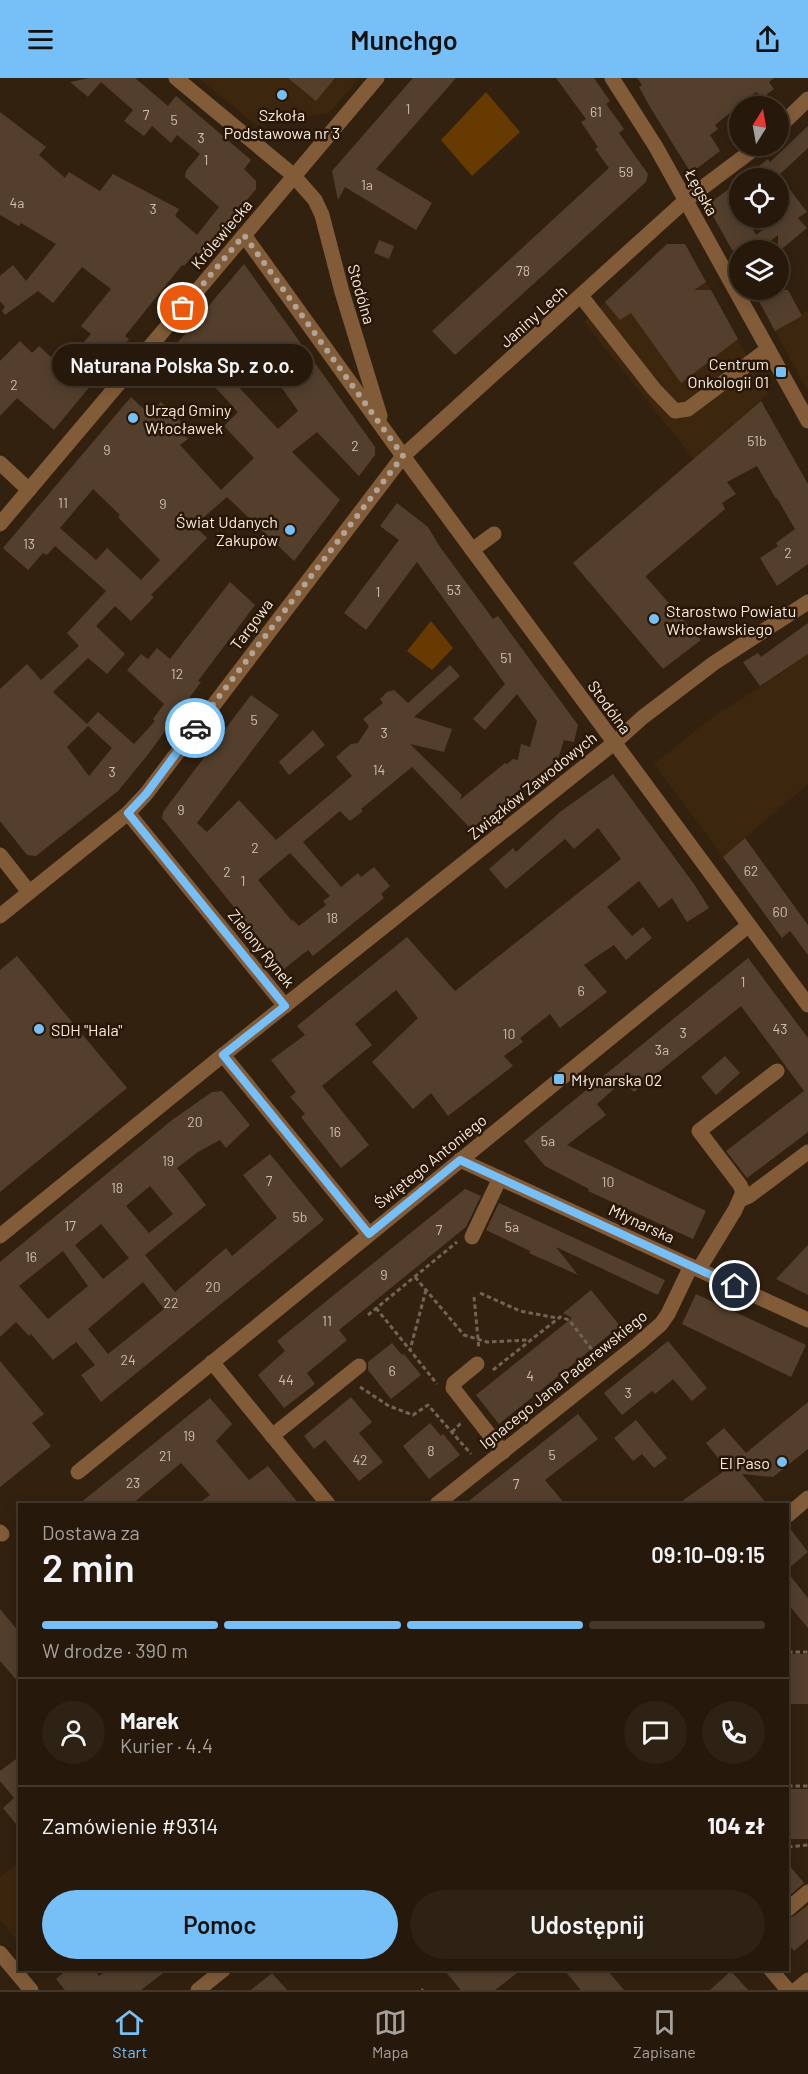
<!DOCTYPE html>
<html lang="pl">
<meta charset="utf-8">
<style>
:root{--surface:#26190b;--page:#2e2214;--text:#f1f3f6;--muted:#a4a09d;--line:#42382c;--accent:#77bff7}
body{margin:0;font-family:Barlow,sans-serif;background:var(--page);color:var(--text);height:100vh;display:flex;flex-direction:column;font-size:22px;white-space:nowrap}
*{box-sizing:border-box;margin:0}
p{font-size:20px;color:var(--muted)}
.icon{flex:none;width:33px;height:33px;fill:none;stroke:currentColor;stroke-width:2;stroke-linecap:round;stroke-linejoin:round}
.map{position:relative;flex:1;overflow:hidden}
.sheet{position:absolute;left:18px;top:1425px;width:771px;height:468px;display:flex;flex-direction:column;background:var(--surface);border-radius:0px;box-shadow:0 3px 15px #0003,0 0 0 2px var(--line)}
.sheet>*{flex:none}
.needle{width:39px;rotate:11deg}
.tools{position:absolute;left:729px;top:18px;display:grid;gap:12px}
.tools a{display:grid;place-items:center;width:60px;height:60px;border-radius:50%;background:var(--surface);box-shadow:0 3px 15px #0003,0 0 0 2px var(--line);font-size:30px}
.pin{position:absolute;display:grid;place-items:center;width:51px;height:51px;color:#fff;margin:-26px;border:3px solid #fff;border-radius:50%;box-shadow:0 2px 6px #0007}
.courier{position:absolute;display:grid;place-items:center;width:60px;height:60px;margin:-30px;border:4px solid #77bff7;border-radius:50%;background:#fff;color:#222;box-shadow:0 2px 8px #0007}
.bubble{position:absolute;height:42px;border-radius:21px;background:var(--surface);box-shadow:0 3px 15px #0003,0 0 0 2px var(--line);font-size:20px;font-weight:600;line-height:42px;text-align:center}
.overview em{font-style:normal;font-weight:600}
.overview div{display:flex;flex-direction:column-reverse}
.overview{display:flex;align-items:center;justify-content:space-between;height:102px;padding:0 24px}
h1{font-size:39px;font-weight:600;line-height:45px}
.bar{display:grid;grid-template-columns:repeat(4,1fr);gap:9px 6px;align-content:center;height:72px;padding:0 24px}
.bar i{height:8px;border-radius:4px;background:var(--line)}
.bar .active{background:var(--accent)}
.bar p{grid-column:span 4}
.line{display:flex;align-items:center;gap:15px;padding:0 24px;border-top:2px solid var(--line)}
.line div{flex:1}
.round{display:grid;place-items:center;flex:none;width:63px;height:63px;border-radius:32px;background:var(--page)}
.cta{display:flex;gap:12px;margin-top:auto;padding:12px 24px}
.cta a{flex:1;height:69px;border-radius:36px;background:var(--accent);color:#111;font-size:24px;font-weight:600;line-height:69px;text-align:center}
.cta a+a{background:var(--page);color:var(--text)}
header{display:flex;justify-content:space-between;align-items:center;height:78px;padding:0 24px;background:var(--accent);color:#111;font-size:27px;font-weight:600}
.tab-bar{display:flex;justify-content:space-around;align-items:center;height:84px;border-top:2px solid var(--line);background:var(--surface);font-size:16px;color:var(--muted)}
.tab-bar a{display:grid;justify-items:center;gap:3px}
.tab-bar .active{color:var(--accent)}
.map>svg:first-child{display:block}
</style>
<header><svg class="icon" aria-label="menu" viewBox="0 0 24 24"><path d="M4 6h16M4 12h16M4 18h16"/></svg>Munchgo<svg class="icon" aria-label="share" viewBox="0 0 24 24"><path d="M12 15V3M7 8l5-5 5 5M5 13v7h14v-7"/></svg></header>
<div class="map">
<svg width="808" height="1912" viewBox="0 0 808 1912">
<rect width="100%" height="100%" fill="#33210f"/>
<g fill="#3d260e">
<path d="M199,0H359L329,35L256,47Z"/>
<path d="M667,166H685L768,316L694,381L584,244Z"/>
<path d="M808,232V313L775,253Z"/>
<path d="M808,576V706L723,779L654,686L714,638L777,598Z"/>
<path d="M19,1784V1865L0,1841V1799Z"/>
</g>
<g fill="#673a02">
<path d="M486,14L520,54L472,98L441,62Z"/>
<path d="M431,543L453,570L432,592L407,573Z"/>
</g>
<g fill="#543f2d" fill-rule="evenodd">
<path d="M89,0H135L168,28L176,18L251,82L244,91L256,103V111L201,178L196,174L184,188L182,187L125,258L129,261L54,352L17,320L0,338V283L20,263L32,275L39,268L62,289L91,256L81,248L111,211L82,189L53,225L38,213L5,237L2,233L5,229L0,223V198L13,187L26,203L56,166L21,145L19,148L0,137V34L46,69L39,77L65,100L69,94L100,113L113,96L179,131L175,138L197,157L219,129L185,99L186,93L200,76L177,57L171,65L152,48L144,58L124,43L133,32L101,4L88,19L70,4Z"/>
<path d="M288,0H335L316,23Z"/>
<path d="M413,0H456L376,91L432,125L416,152L345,109L338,122L332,93Z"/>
<path d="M556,0H594L610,23L606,26L624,51L619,55L648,96L646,104L455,277L432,253L609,90L595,71L598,69L581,44L586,41Z"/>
<path d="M637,0H774L769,4L774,11L762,20L756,14L715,47L718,51L710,57L720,73L691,95L650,29L639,9L642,7Z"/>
<path d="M808,48V70L779,97L807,134L798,140L807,150L778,174V157L763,169L765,172H740L738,190L730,179L738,172H732L707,127L740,103V140H747L756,157L778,140V100H743L768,81L770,84Z"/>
<path d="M379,162L394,168L389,181L374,175Z"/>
<path d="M667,166H685L706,204L694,212H711L738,261L681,305L631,235L620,242L605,224Z"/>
<path d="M244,186L375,369V377L359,398L317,354L292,374L340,422L294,483L227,419L196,446L195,448L207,460L151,517L154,519L131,543L115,528L96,548L125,576L107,596L88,580L53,614L87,646L98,634L134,666L155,643L153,641L164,626L127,592L141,576L148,581L157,570L170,581L230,504L255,527L198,603L201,604L146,679L118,713L36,778L27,777L0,743V611L27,586L41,602L79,568L67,555L106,513L55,468L47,477L43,475L28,492L3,470L131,319L149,336L161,324L181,344L177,348L188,361L180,367L221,412L254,380L224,348L238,334L211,305L173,270ZM261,280L298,333L278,351L233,303ZM93,411L120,437L118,439L160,482L141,502L107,470L96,482L60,450ZM88,648L112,670L89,698L67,669Z"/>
<path d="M753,212H788L802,238L775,253Z"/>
<path d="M761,323L808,406V486L777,508L760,480L778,468L776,465L795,451L777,420L776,421L757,388L727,404L736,416L722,425L725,431L647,497L646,499L701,562L663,591L573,485Z"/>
<path d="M397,425L428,449L440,469L493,541L498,538L578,647L574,664L564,662L558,681L471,751L412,689L361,731L363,733L350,743L340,733L303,764L341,809L358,795L361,799L374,789L390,808L381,816L384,820L313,878L308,872L284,891L162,740L163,734L251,617L279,637L197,745L207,754L239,722L276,762L352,698L336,679L351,666L358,665L369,648L363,641L383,625L380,621L387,614L394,612L408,625L450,587L460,598L414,639L452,651L444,674L410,666L462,717L460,722L505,685L507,686L513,681L518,682L521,666L530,669L537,643L517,616L485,652L473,641L505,606L417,484L366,552L344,535L399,462L380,448ZM290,775L330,818L323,823L326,827L299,848L293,842L292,843L258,802Z"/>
<path d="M808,545V576L760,608L743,584L758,575L761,579Z"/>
<path d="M313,652L325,667L289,697L279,684Z"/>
<path d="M613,696L694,806L709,830L687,844L672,820L659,830L639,803L607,829L632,858L643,849L652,860L626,882L614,867L584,887L607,914L560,950L550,936L520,960L523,964L504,978L513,988L448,1038L431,1015L413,1031L372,984L418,940L396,912L355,946L372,967L322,1008L369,1067L341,1090L301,1039L305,1036L290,1019L296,1014L271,982L305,957L297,948L407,859L455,913L621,781L598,750L574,771L565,761L506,811L489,791L513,770L516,774L560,734Z"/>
<path d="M745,760L808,847V877L790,853L782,860L723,779Z"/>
<path d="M17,878L127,1010L0,1114V892Z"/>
<path d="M748,880L808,960V1054L747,1100L726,1073L804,1013L741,928L634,1014L623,1003L597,1026L606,1037L567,1067L706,1133L693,1161L588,1113L589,1111L545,1088L524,1063Z"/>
<path d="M725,978L740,995L716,1017L701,999Z"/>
<path d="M222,1013L250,1047L226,1070L220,1062L198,1074L177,1090L206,1127L145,1177L175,1214L226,1170L232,1178L277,1140L243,1097L270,1076L324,1142L101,1324L81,1297L95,1287L76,1264L53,1282L31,1256L29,1258L16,1244L0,1259V1184L172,1042L212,1014ZM150,1108L173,1136L149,1155L126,1128ZM101,1146L129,1180L103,1201L75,1167ZM63,1173L88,1208L48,1241L19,1208ZM143,1204L164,1231L108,1276L88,1251Z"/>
<path d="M465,1111L481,1118L466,1149L339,1252L347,1262L307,1295L315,1306L284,1330L258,1297L285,1273L277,1263Z"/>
<path d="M499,1125L665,1202L658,1217L556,1169L578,1197L529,1175L530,1173L486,1152Z"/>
<path d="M808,1167V1217L776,1201Z"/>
<path d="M591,1212L620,1248L499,1346L476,1317L572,1240L563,1235Z"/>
<path d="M696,1216L806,1267L791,1299L682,1246Z"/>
<path d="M668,1263L707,1310L692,1323L673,1301L655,1316L652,1313L622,1337L604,1315Z"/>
<path d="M392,1265L402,1277L404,1276L421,1297L391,1321L368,1292V1284Z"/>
<path d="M0,1283L44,1336L32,1345L51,1368L0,1409Z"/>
<path d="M351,1319L372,1344L359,1355L383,1384L359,1403L325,1362L314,1371L304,1358Z"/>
<path d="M210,1320L232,1346L216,1363L249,1402L268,1388L299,1426H198L210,1417L181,1385L132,1426H79Z"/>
<path d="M808,1324V1371L773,1399L742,1396L767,1426H678L727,1391L706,1365L724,1350L746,1375Z"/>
<path d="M578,1336L598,1361L545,1402L565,1426H465Z"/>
<path d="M636,1342L667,1380L654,1390L642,1376L633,1383L614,1360Z"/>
<path d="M430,1345L441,1358L443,1356L460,1377L429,1401L403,1368Z"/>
<path d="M788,1448L808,1474L788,1491Z"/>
<path d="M788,1495L808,1520V1550L788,1526Z"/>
<path d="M0,1531L20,1555V1606L0,1583Z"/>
<rect x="788" y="1576" width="20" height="50"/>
<path d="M20,1678V1751L3,1730L14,1720L0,1703V1693Z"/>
<rect x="788" y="1711" width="20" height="50"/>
<path d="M788,1786L804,1805L788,1819Z"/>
<path d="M808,1827V1861L794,1873L788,1866V1840L794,1838Z"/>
<path d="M67,1892H94L99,1898L107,1892H167L141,1912H65L56,1901Z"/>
<path d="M444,1892H521L495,1912H461Z"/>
<path d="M564,1892H607L624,1912H581Z"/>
<path d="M731,1893L748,1912H710Z"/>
<path d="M272,1895L287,1912H251Z"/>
</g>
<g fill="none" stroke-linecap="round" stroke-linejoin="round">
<g stroke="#736353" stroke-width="3" stroke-dasharray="4.5 3" stroke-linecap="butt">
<path d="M415,1199L464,1257L487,1264L529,1262"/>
<path d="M426,1212L410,1272L437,1306"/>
<path d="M480,1215L520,1233L557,1240"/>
<path d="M474,1219L479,1271"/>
<path d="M376,1230L410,1272"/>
<path d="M368,1237L457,1164"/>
<path d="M493,1292L560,1239L569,1242L597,1278"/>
<path d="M360,1309L389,1328L413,1337L428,1327L471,1376"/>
<path d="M452,1354L461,1345"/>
<path d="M788,1574H808"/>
<path d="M788,1708H808"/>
<path d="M788,1769L808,1767"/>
<path d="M422,1912L423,1911"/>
</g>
<g stroke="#825c39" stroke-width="15">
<path d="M176,0L293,97L315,122L322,137L342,214L380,338"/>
<path d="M612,0L656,69L808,343"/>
<path d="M778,50L808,21"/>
<path d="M244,157L403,378L808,927"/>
<path d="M581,218L654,311L675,333L688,331L768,271"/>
<path d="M0,385L29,412"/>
<path d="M0,446L377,0"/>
<path d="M472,472L494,456"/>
<path d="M128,735L285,928"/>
<path d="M0,777L29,814"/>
<path d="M0,838L128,735L146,716L403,378L686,122L758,68"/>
<path d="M223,977L369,1156"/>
<path d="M460,1082L808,1242"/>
<path d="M742,1121L749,1118L808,1074"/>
<path d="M0,1158L223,977L614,665L643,639L714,585L808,524"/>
<path d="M472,1159L500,1100"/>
<path d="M699,1191L735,1132L743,1114L740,1107L699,1053L777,993"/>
<path d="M212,1284L328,1426"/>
<path d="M477,1286L454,1305L453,1310L503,1374"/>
<path d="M272,1358L359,1288"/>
<path d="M78,1394L749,847"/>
<path d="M437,1426L638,1266L661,1246L668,1236L691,1188"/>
<path d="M788,1437L808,1420"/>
<path d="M0,1454L2,1456"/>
<path d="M788,1831L808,1814"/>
<path d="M0,1875L31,1912"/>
<path d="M771,1892L788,1912"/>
<path d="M198,1912L223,1892"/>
<path d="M796,1912L808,1902"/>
</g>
</g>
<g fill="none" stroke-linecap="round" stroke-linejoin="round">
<path stroke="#b2a396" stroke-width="6" stroke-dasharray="0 10.8" d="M183,230L244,157L403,378L195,650"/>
<path stroke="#77bff7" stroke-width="8" d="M195,650L146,716L128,735L285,928L223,977L369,1156L460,1082L735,1208"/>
</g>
<g fill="#77bff7" stroke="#291706" stroke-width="2">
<circle cx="282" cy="17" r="6"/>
<rect x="775" y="288" width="12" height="12" rx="3"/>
<circle cx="133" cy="340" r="6"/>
<circle cx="290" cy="452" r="6"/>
<circle cx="654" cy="541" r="6"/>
<circle cx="39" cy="951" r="6"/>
<rect x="553" y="995" width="12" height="12" rx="3"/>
<circle cx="782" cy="1384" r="6"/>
</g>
<g text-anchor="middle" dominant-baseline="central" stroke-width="5" stroke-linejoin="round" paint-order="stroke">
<g font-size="14" fill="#cebeb2">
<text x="408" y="30">1</text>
<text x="596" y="33">61</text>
<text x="146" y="36">7</text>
<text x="174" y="41">5</text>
<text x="201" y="59">3</text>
<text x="206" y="81">1</text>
<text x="626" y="93">59</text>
<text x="367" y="106">1a</text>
<text x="17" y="124">4a</text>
<text x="153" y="130">3</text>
<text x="523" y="192">78</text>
<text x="14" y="306">2</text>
<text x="757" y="362">51b</text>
<text x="355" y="367">2</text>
<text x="107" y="371">9</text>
<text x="63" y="424">11</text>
<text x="163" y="425">9</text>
<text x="29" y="465">13</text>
<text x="788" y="474">2</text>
<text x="454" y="511">53</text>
<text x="378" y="513">1</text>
<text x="506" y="579">51</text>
<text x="177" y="595">12</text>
<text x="254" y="641">5</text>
<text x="384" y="654">3</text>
<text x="379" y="691">14</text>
<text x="112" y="693">3</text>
<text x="181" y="731">9</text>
<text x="255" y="769">2</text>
<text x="751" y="792">62</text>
<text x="227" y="793">2</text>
<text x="243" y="802">1</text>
<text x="780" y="833">60</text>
<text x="332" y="839">18</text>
<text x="743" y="903">1</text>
<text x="581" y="912">6</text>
<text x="780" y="950">43</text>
<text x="683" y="954">3</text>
<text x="509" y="955">10</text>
<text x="662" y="971">3a</text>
<text x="195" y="1043">20</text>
<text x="335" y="1053">16</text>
<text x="548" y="1062">5a</text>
<text x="168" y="1082">19</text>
<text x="269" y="1102">7</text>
<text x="608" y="1103">10</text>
<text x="117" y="1109">18</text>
<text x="300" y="1138">5b</text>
<text x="70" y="1147">17</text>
<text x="512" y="1148">5a</text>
<text x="439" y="1151">7</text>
<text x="31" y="1178">16</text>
<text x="384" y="1196">9</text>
<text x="213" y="1208">20</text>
<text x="171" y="1224">22</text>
<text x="327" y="1242">11</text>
<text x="128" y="1281">24</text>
<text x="392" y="1292">6</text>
<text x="530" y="1297">4</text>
<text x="286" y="1301">44</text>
<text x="628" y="1314">3</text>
<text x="189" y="1357">19</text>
<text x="431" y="1372">8</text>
<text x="552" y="1376">5</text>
<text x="165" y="1377">21</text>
<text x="360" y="1381">42</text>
<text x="133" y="1404">23</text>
<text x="516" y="1405">7</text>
</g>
<g font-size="16" fill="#f6e9de" stroke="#291706" text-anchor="start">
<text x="282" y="36" text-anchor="middle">Szkoła<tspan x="282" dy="18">Podstawowa nr 3</tspan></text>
<text x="769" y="285" text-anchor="end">Centrum<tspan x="769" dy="18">Onkologii 01</tspan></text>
<text x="145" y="331">Urząd Gminy<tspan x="145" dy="18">Włocławek</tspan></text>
<text x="278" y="443" text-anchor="end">Świat Udanych<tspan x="278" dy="18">Zakupów</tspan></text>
<text x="666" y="532">Starostwo Powiatu<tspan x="666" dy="18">Włocławskiego</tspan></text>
<text x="51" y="951">SDH "Hala"</text>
<text x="571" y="1001">Młynarska 02</text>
<text x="770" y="1384" text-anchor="end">El Paso</text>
</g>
<g font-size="16" fill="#f6e9de" stroke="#291706">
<text transform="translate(702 114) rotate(61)">Łęgska</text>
<text transform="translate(221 156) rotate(-50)">Królewiecka</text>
<text transform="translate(362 216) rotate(74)">Stodólna</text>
<text transform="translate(533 238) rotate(-42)">Janiny Lech</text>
<text transform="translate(251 546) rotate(-53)">Targowa</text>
<text transform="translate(610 629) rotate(54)">Stodólna</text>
<text transform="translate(532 707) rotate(-39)">Związków Zawodowych</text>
<text transform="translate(262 870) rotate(51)">Zielony Rynek</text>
<text transform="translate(430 1083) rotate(-39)">Świętego Antoniego</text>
<text transform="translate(642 1145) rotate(25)">Młynarska</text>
<text transform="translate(563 1301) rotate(-39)">Ignacego Jana Paderewskiego</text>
</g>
</g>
</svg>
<div class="tools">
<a><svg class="needle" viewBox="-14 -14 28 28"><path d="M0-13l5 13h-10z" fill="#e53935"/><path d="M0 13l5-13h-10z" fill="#a4a09d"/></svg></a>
<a><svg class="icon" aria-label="locate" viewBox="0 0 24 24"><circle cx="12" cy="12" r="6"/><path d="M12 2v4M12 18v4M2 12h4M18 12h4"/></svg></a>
<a><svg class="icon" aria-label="layers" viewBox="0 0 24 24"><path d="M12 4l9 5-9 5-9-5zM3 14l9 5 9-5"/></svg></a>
</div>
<div class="pin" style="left:183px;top:230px;background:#ea580c"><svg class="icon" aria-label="bag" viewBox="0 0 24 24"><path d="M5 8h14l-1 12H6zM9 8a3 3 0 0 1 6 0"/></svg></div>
<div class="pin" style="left:735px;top:1208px;background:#1f2937"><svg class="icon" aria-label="home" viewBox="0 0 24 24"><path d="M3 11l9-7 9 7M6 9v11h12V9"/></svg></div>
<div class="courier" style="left:195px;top:650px"><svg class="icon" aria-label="car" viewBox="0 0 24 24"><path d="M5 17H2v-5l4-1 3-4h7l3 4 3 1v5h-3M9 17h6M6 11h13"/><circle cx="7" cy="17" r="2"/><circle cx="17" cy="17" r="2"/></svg></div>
<div class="bubble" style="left:52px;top:266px;width:261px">Naturana Polska Sp. z o.o.</div>
<section class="sheet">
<div class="overview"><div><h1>2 min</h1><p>Dostawa za</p></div><em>09:10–09:15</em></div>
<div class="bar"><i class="active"></i><i class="active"></i><i class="active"></i><i></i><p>W drodze · 390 m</p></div>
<div class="line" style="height:108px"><a class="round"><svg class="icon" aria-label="person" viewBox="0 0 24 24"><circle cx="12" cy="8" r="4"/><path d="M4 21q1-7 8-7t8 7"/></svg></a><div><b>Marek</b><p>Kurier · 4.4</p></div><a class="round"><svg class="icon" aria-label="chat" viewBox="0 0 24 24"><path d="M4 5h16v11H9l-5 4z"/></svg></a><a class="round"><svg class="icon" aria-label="phone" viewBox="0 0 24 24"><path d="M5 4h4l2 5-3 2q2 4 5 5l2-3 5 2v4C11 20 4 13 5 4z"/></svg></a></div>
<div class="line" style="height:78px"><div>Zamówienie #9314</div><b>104 zł</b></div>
<div class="cta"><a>Pomoc</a><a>Udostępnij</a></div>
</section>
</div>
<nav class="tab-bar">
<a class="active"><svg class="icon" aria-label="home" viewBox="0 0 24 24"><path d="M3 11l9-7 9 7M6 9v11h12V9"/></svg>Start</a>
<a><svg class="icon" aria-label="map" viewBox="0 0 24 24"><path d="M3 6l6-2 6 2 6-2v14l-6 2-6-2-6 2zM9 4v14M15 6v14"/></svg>Mapa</a>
<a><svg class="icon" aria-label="saved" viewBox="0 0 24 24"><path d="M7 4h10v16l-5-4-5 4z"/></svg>Zapisane</a>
</nav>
